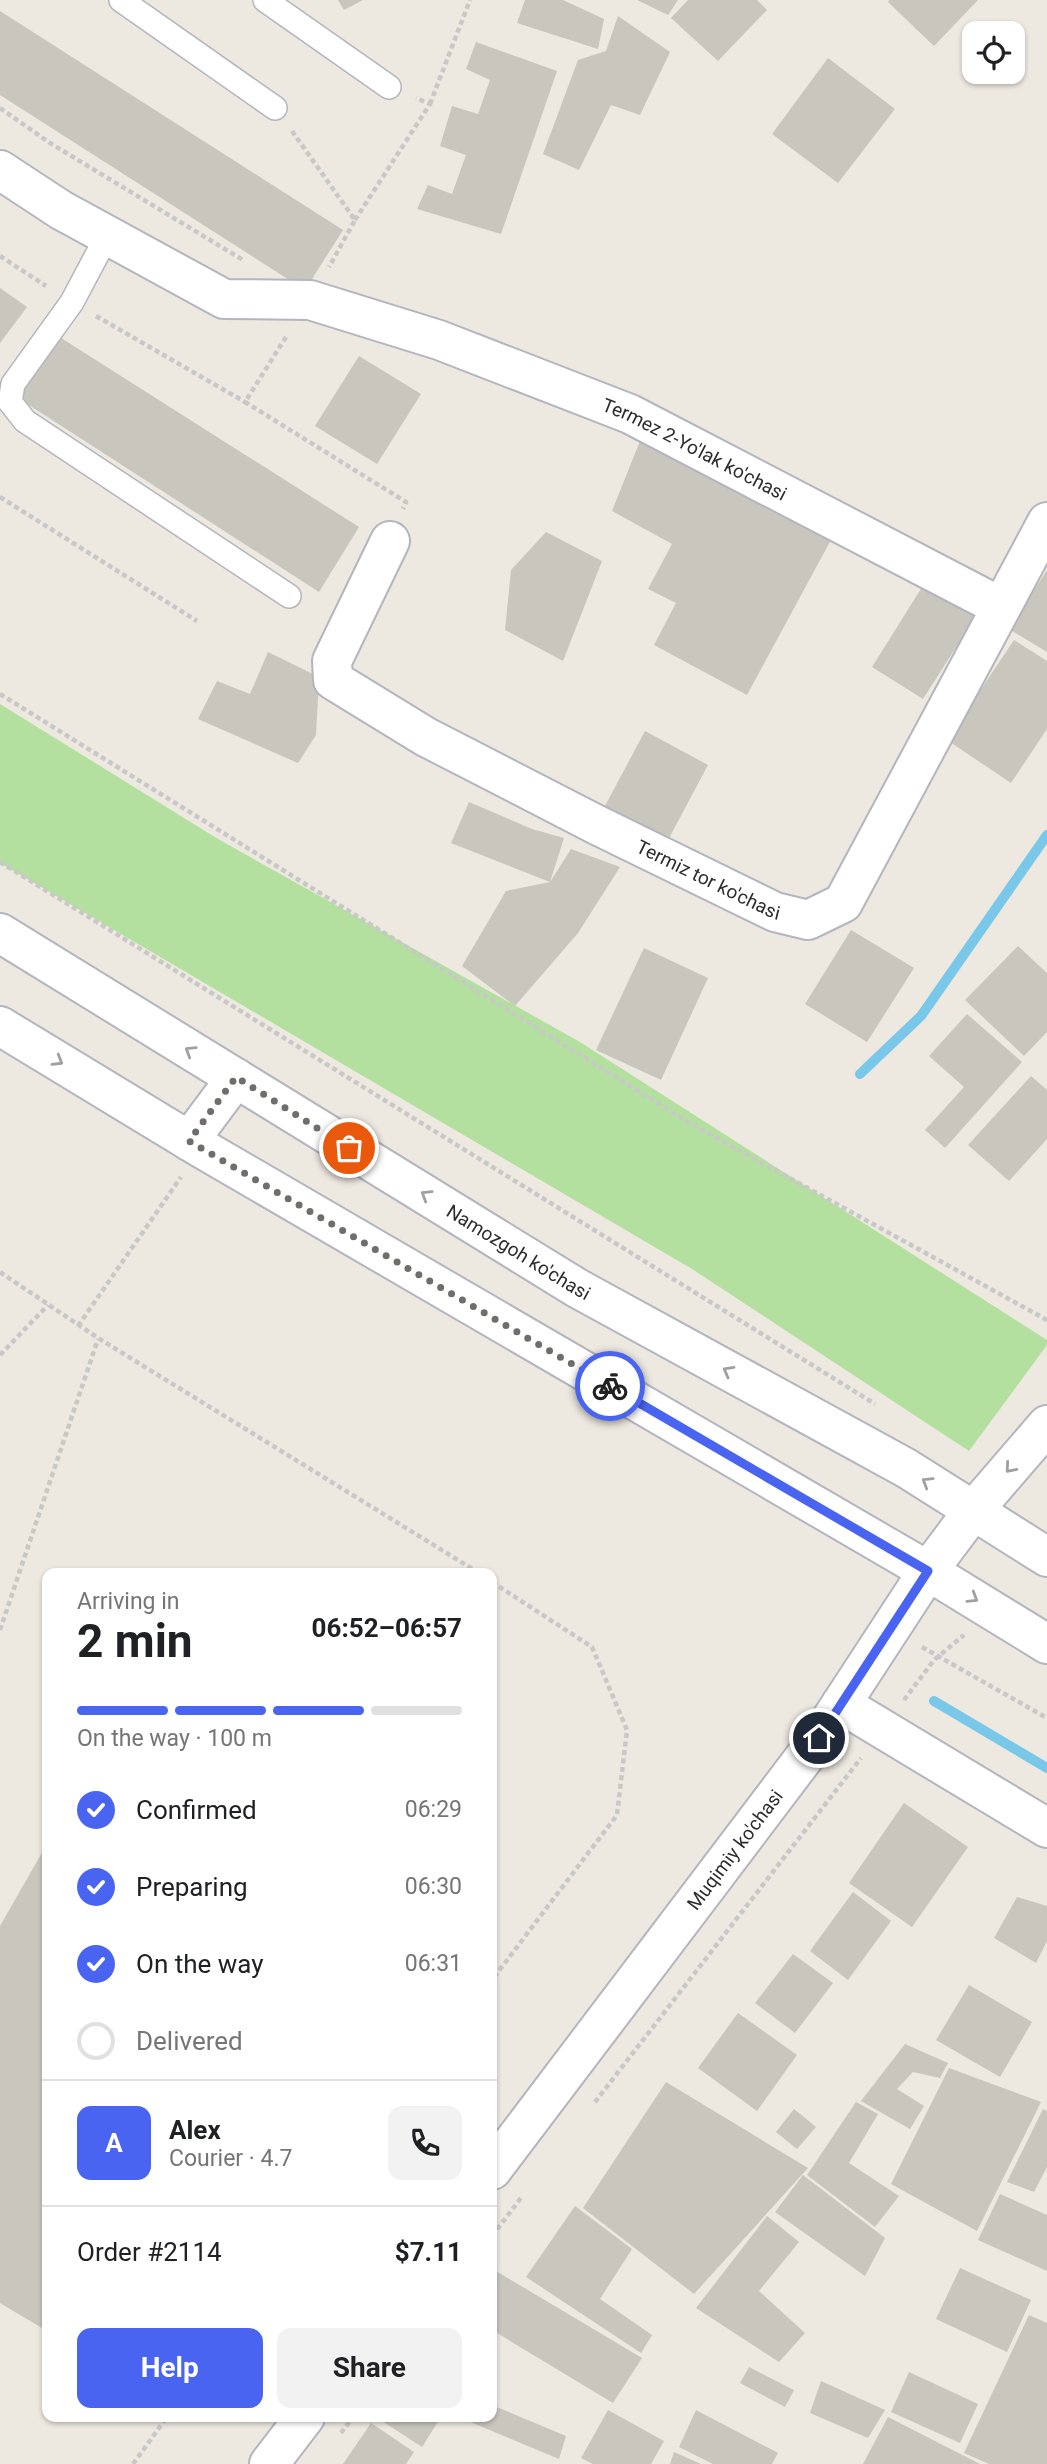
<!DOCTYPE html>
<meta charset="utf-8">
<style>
:root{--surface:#fff;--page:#f2f2f2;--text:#202124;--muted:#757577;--line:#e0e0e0;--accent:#4964f1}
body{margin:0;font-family:Roboto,sans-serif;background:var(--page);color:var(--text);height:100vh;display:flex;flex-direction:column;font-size:26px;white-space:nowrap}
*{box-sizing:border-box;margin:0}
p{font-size:23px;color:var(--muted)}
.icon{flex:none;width:38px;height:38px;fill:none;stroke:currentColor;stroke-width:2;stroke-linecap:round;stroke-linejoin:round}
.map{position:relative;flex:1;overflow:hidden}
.details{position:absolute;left:42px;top:1568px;width:455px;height:854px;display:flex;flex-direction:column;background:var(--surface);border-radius:14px;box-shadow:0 2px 5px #0004}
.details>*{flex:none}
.buttons{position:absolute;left:962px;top:21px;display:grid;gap:14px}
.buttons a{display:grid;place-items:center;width:63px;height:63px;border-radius:14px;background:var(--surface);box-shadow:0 2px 5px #0004;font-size:35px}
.pin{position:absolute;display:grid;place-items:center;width:60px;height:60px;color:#fff;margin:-30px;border:4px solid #fff;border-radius:50%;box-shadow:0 2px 7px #0007}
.courier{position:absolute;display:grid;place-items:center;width:70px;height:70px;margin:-35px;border:5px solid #4964f1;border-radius:50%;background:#fff;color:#222;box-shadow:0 2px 9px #0007}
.head em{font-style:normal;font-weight:700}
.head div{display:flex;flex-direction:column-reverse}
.head{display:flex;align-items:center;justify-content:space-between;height:119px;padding:0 35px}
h1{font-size:46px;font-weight:700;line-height:52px}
.bar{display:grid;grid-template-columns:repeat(4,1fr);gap:10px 7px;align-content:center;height:84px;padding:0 35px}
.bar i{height:9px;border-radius:5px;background:var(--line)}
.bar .on{background:var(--accent)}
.bar p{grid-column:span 4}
.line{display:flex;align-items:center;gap:18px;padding:0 35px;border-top:2px solid var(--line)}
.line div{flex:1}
.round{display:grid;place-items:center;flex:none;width:74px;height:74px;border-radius:14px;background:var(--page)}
ol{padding:0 35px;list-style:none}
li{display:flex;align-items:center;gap:21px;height:77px}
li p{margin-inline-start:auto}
li .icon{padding:7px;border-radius:50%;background:var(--accent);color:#fff;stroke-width:4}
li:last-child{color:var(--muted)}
li i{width:38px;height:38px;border:4px solid var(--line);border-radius:50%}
.button{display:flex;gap:14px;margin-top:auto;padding:14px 35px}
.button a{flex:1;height:80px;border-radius:14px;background:var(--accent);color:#fff;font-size:28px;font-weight:700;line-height:80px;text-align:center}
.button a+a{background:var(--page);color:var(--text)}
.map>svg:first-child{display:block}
</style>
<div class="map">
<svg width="1047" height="2464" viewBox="0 0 1047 2464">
<rect width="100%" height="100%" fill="#ede8e0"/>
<path fill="#b4e09f" d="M0,704L218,839L580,1042L1047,1340V1345L969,1451L692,1269L0,863Z"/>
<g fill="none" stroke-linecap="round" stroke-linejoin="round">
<g stroke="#79c8e9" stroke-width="10">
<path d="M860,1074L921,1016L1047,835"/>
<path d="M934,1701L1047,1768"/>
</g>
</g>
<g fill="#c9c6be">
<path d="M338,0H363L344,10Z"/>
<path d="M525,0H563L604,19L598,49L517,23Z"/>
<path d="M637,0H678L668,15Z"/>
<path d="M688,0H757L767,10L718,61L671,18Z"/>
<path d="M889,0H978L934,46L888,2Z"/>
<path d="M0,11L343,230L305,290L0,95Z"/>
<path d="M618,16L670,52L640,115L611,105L579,170L543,154L578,60L606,51Z"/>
<path d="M476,42L557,71L501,234L417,209L428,185L452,194L466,155L440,146L452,106L478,114L490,80L466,69Z"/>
<path d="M828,58L895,109L838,183L772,134Z"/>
<path d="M0,288L27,307L0,343Z"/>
<path d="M58,336L359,527L319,592L18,398Z"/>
<path d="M359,356L421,394L377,464L315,426Z"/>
<path d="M642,436L832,538L747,695L654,645L676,603L648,589L672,544L612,511Z"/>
<path d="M546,532L602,561L563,661L505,630L511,570Z"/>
<path d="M1047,570V652L1009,629Z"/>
<path d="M924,584L976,616L923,699L872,667Z"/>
<path d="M1014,640L1047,661V729L1011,783L947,740Z"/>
<path d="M268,652L319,677L316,735L298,763L198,719L217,681L250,694Z"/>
<path d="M645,731L708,765L668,840L605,806Z"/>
<path d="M469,802L532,829L564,838L550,882L451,843Z"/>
<path d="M571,849L620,867L578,933L515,1006L462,966L506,891L550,882Z"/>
<path d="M851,930L914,968L867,1042L805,1004Z"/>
<path d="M1018,946L1047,973V1032L1024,1056L965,1000Z"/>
<path d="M644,948L708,978L661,1080L596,1050Z"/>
<path d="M967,1014L1022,1062L945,1148L925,1130L964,1087L929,1056Z"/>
<path d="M1031,1076L1047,1090V1139L1009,1181L968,1145Z"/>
<path d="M904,1803L968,1847L912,1927L849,1883Z"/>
<path d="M47,1844V2331L0,2303V1926Z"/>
<path d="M853,1892L891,1921L848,1980L810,1951Z"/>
<path d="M1017,1897L1047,1906V1941L1036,1963L994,1938Z"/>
<path d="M793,1954L833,1983L795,2033L755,2003Z"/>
<path d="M969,1985L1032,2022L1000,2077L936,2040Z"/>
<path d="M738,2013L797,2055L757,2111L698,2068Z"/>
<path d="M905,2044L948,2063L940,2078L913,2072L897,2089L924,2106L910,2129L861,2101Z"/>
<path d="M949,2068L1041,2102L977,2231L891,2184Z"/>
<path d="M666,2082L808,2168L694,2294L583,2208Z"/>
<path d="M856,2102L878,2114L849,2163L899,2196L875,2227L807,2175Z"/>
<path d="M794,2109L816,2127L797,2149L776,2132Z"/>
<path d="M1043,2109L1047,2111V2167L1034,2192L1007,2182Z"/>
<path d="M803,2175L885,2238L865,2276L775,2212Z"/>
<path d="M1000,2194L1047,2215V2271L978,2240Z"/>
<path d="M575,2206L632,2249L600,2299L652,2335L641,2353L526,2277Z"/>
<path d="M767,2216L799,2242L759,2291L805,2333L779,2362L696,2308Z"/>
<path d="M960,2268L1031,2300L1007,2352L936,2319Z"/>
<path d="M496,2271L642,2358L613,2403L492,2330V2277Z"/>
<path d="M1029,2315L1047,2323V2464H989L964,2453Z"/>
<path d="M749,2367L794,2390L785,2407L740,2383Z"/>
<path d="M909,2372L978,2404L960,2443L891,2412Z"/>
<path d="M821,2381L885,2410L868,2438L810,2413Z"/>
<path d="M492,2405L566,2436L559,2459L458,2417H492Z"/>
<path d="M608,2410L664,2441L651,2464H593L581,2458Z"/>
<path d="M696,2410L778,2453L772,2464H713L679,2447Z"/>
<path d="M385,2417H441L422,2447L382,2421Z"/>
<path d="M888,2417L980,2464H863Z"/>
<path d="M371,2423L414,2452L406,2464H343Z"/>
<path d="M674,2452L701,2464H670Z"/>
</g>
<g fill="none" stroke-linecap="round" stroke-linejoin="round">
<g stroke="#b3b5bf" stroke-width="26">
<g id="service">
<path d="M121,0L275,108"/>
<path d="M265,0L389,87"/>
<path d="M107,236L72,302L13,384L10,402L25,421L289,596"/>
</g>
</g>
<g stroke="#b3b5bf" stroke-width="42">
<g id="minor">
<path id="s1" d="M0,170L61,210L224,299L310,300L439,340L630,414L1001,607"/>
<path id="s2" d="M390,541L332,661L333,680L426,737L597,825L775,912L808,920L843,903L1047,522"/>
<path d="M841,1704L1047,1828"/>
</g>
</g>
<g stroke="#b3b5bf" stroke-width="42">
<g id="secondary">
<path id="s3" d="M0,933L577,1288L906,1468L1047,1557"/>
<path d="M0,1026L201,1148L928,1571L1047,1644"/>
<path d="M189,1141L236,1078"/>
<path id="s4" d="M492,2170L819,1738L928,1571L973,1511L1047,1425"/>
<path d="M269,2464L305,2417"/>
</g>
</g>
<g stroke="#c8c8c8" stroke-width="4.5" stroke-dasharray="5 3.5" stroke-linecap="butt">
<path d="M430,104L470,0"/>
<path d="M0,108L50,143L243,260"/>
<path d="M292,131L355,220L329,267"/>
<path d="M355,220L430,104L416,98"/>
<path d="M0,256L46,286"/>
<path d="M96,316L245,402"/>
<path d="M286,337L245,402L406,502L403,509"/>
<path d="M0,497L197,621"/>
<path d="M0,694L688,1122L1047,1320"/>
<path d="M0,862L875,1404"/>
<path d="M0,1272L98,1338L479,1573"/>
<path d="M78,1326L181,1177"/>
<path d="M0,1355L48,1305"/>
<path d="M492,1582L592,1647L627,1730L617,1815L492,1980"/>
<path d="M0,1630L98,1339"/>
<path d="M922,1647L1047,1718"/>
<path d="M904,1700L934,1660L964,1635"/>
<path d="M595,2102L861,1758"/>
<path d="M492,2236L521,2198"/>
<path d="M341,2433L353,2417"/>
<path d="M133,2464L167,2417"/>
</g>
<use href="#service" stroke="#fff" stroke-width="23"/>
<use href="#minor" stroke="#fff" stroke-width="38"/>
<use href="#secondary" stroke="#fff" stroke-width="38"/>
</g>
<defs><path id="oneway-chevron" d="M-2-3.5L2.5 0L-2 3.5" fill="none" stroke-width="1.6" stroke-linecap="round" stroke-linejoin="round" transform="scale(1.75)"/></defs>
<g stroke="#a0a0a0">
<use href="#oneway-chevron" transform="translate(190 1051) rotate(-148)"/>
<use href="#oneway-chevron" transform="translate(58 1061) rotate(31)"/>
<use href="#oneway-chevron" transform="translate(426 1195) rotate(-148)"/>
<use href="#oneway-chevron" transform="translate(728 1371) rotate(-151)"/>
<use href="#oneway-chevron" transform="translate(1010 1468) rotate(131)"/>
<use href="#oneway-chevron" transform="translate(927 1482) rotate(-148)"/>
<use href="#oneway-chevron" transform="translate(973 1598) rotate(32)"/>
</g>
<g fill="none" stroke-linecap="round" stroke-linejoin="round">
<path stroke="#706e6b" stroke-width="7" stroke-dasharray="0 12.6" d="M349,1148L236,1077L189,1141L610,1386"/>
<path stroke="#4964f1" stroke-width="9" d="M610,1386L928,1571L819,1738"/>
</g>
<g text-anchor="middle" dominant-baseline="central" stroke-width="5" stroke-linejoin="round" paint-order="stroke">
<g font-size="19" fill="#2c2c2c" stroke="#fff">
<text stroke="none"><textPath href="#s1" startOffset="758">Termez 2-Yo'lak ko'chasi</textPath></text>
<text stroke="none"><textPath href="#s2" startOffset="578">Termiz tor ko'chasi</textPath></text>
<text stroke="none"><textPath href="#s3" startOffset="609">Namozgoh ko'chasi</textPath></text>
<text stroke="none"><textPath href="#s4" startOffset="402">Muqimiy ko'chasi</textPath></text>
</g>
</g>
</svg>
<div class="buttons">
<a><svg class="icon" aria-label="locate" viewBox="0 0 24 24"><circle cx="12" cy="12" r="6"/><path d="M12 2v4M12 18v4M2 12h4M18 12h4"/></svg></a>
</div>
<div class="pin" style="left:349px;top:1148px;background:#ea580c"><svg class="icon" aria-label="bag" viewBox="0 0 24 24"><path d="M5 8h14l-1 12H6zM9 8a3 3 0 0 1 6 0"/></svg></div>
<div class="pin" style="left:819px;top:1738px;background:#1f2937"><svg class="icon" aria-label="home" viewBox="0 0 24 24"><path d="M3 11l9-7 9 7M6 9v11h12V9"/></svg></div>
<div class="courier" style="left:610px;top:1386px"><svg class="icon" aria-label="bike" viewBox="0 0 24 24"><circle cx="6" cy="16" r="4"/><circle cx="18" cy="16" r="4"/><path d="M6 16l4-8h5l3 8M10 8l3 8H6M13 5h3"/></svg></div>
<section class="details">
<div class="head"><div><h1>2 min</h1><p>Arriving in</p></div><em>06:52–06:57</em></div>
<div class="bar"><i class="on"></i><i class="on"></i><i class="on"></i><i></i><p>On the way · 100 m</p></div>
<ol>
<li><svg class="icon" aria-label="check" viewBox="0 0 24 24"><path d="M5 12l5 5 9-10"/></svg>Confirmed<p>06:29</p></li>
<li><svg class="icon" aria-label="check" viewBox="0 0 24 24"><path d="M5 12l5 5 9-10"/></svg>Preparing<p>06:30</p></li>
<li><svg class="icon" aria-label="check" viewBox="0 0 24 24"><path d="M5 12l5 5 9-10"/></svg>On the way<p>06:31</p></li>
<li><i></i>Delivered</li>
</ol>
<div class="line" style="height:126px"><b class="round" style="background:var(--accent);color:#fff">A</b><div><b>Alex</b><p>Courier · 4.7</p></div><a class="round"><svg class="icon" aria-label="phone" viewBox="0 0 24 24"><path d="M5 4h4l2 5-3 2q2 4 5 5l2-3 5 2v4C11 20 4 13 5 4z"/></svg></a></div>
<div class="line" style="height:91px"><div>Order #2114</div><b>$7.11</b></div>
<div class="button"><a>Help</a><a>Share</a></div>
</section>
</div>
